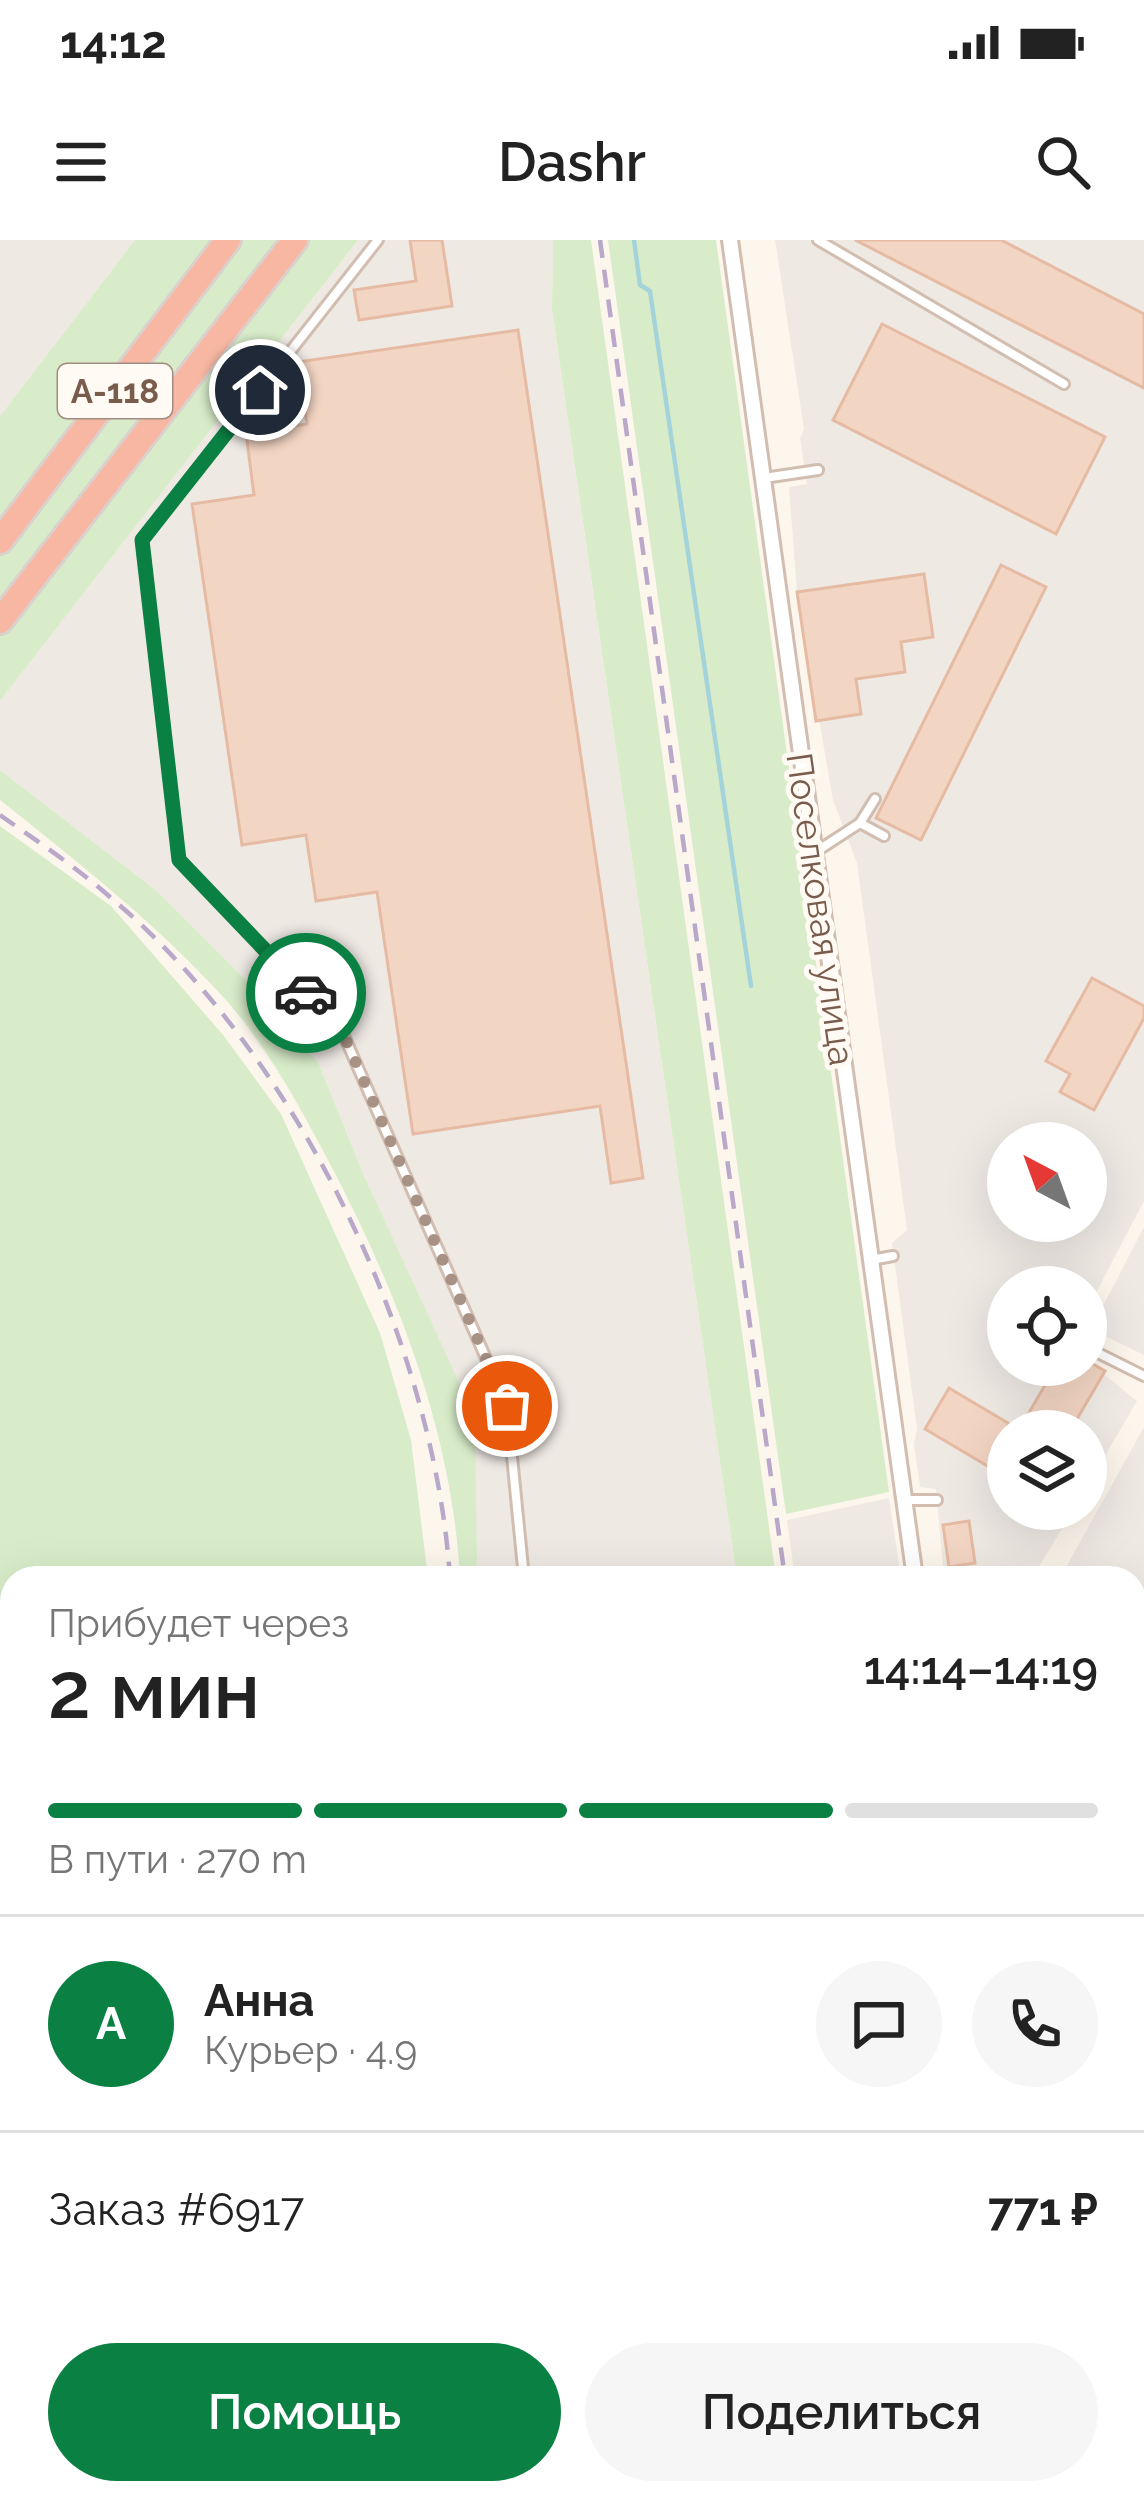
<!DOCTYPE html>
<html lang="ru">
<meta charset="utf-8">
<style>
:root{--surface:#fff;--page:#f6f6f6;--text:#222;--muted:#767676;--line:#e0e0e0;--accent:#0b8043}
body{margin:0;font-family:Raleway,sans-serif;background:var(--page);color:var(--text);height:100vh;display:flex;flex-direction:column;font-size:45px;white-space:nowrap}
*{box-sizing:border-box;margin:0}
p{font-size:39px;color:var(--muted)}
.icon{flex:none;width:66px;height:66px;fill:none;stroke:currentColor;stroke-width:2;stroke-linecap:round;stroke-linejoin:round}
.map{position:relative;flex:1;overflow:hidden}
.sheet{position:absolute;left:0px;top:1326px;width:1146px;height:939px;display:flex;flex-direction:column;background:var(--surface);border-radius:36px 36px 0 0;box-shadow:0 12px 48px #0002}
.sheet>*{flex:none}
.needle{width:78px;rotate:319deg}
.controls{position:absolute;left:987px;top:882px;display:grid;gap:24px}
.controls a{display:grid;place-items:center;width:120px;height:120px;border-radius:50%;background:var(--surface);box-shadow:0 12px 48px #0002;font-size:60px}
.pin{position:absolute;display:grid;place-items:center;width:102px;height:102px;color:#fff;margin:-51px;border:6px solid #fff;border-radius:50%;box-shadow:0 3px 12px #0007}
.courier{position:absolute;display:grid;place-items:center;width:120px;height:120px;margin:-60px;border:9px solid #0b8043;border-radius:50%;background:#fff;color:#222;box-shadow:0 3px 15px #0007}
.headline em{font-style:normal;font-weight:600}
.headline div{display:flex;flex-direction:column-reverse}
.headline{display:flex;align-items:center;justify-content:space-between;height:204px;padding:0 48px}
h1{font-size:78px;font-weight:600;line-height:90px}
.bar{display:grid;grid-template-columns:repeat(4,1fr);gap:18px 12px;align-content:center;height:144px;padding:0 48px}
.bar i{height:15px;border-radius:9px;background:var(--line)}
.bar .selected{background:var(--accent)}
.bar p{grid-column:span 4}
.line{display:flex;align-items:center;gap:30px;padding:0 48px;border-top:3px solid var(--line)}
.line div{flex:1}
.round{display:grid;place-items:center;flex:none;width:126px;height:126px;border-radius:63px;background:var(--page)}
.action{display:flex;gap:24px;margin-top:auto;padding:24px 48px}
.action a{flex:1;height:138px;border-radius:72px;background:var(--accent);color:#fff;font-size:48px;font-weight:600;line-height:138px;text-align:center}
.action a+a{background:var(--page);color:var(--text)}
.status{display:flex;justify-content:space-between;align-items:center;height:84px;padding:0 60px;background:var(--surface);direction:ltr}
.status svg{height:33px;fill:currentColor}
header{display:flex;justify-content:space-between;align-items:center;height:156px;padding:0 48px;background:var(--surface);font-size:54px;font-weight:600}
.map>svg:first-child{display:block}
</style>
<div class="status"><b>14:12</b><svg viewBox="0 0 49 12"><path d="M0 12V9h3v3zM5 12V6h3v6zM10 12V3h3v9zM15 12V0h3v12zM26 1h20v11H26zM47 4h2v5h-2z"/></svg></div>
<header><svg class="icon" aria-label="menu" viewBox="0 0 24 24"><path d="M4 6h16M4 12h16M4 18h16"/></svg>Dashr<svg class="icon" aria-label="search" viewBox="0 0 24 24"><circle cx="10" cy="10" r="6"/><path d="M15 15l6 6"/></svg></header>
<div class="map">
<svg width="1144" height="2264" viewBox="0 0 1144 2264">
<rect width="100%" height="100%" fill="#fdf6ec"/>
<g fill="#efe9e4" fill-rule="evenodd">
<path d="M0,0H135L0,176Z"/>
<path d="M358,0H553L552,71L737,1338H477L476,1321L364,936L318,822L258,752L158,652L0,530V461Z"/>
<path d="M775,0H1144V961L1086,1072V1047H1008V1125H1086V1120L1137,1161L1086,1248V1191H1008V1269H1074L1032,1338H944L936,1249L920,1247L914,1204L917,1189L892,1003L907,990L857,623L833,560L797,352L789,247L807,244L800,199L804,189ZM1008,903H1086V981H1008Z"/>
<path d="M1144,987V1115L1091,1089Z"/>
<path d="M1144,1187V1399L1134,1395V1338H1060Z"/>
<path d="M889,1258L901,1338H795L787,1280Z"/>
<path d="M1144,1635V1868L1134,1863V1654Z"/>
<path d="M1134,1946L1144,1950V2264H979L977,2253H1134Z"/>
</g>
<g fill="#d8ecc9">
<path d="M135,0H358L0,461V176Z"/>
<path d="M553,0H591L776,1338H737L552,70Z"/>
<path d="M608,0H716L889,1252L786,1274Z"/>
<path d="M0,530L158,652L258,752L318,822L364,936L475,1177L477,1338H460C452,1191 397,1051 329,922C300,867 268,808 226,760C158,685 79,623 0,560Z"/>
<path d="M0,586L111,666L224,796L281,874L380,1093L411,1200L428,1338H12V2208L0,2200Z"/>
<path d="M75,2253H466L469,2264H90Z"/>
</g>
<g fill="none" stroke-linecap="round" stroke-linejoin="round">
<g stroke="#a5d3da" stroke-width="4.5">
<path d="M634,0L640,45L650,51L751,746"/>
<path d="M1134,1583L1144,1563"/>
</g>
</g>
<g fill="#f3d5c3" stroke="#e6bba3" stroke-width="3">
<path d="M410,0H442L452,66L359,80L354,50L416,41Z"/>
<path d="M855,0H1001L1144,74V148Z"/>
<path d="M882,84L1105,197L1056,294L833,180Z"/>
<path d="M518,90L643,938L611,943L600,866L413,894L377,652L316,661L306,595L242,605L192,264L254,255L246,193L307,184L298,122Z"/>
<path d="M1001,325L1046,347L921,600L876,578Z"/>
<path d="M924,334L933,397L901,402L905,432L856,439L861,474L816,481L797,352Z"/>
<path d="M1092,738L1144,766V778L1094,870L1060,852L1070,834L1046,821Z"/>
<path d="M1086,1120L1105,1131L1070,1191H1018L1057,1125H1086Z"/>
<path d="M949,1148L1008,1183V1238L925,1189Z"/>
<path d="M969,1281L975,1323L949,1327L943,1285Z"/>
</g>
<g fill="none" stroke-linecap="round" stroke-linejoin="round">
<g stroke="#d1beb0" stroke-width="14">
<g id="service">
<path d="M378,0L142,300L179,619L341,789L507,1166L524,1338"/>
<path d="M818,0L1064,144"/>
<path d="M764,238L818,230"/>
<path d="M860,583L884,596"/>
<path d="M814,613L860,583L875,559"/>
<path d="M871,1020L893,1016"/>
<path d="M1086,1107L1144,1136"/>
<path d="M905,1260H937"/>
<path d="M1134,1420L1144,1422"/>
<path d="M1134,1452L1144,1434"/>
<path d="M1134,1975L1144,1979"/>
<path d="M768,2264L774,2253"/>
</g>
</g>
<g stroke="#d1beb0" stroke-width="20">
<path id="minor" d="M730,0L915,1338"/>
</g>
<g stroke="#d1beb0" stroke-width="22">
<g id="tertiary">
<path d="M1134,1630L1144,1609"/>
<path d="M1134,1902L1144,1908"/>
</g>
</g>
<g stroke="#dad1cd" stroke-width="30">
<g id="motorway">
<path d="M0,301L228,0"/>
<path d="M0,381L295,0"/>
</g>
</g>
<g stroke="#d9b8a5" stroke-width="3" stroke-dasharray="3 9" stroke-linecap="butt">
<path d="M0,2139L12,2146"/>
<path d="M191,2253L211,2264"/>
<path d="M964,2253L965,2264"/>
</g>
<use href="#service" stroke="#fff" stroke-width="8"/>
<use href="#minor" stroke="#fff" stroke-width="14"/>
<use href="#tertiary" stroke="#fff" stroke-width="16"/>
<use href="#motorway" stroke="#f7b7a3" stroke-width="24"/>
<g stroke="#b9a8c9" stroke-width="4.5" stroke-dasharray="18 12" stroke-linecap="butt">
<path d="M600,0L785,1338"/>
<path d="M0,575C37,601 76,627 110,657C295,812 434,1098 450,1338"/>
<path d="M0,2249L21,2264"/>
<path d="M480,2253L483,2264"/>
<path d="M914,2253L916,2264"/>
</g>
</g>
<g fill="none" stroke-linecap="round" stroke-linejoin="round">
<path stroke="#a89285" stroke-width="12" stroke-dasharray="0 21.6" d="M306,753L341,789L507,1166"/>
<path stroke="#0b8043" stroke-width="15" d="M260,150L142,300L179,620L306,753"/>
</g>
<g text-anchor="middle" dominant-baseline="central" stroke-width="10" stroke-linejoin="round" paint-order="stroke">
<rect fill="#fffaf3" stroke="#a28b7f" stroke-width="3" x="58" y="124" width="114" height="54" rx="9"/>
<g font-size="33" font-weight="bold" fill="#7a5c4d">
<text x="115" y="151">А-118</text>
</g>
<g font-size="36" fill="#7a5c4d" stroke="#fffaf3">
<text transform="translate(821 669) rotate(82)">Поселковая улица</text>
</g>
</g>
</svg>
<div class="controls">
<a><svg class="needle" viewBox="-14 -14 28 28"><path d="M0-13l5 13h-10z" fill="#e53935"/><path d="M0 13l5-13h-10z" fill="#767676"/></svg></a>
<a><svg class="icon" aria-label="locate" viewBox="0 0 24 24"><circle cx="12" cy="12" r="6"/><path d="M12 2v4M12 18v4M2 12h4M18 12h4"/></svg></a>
<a><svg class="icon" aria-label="layers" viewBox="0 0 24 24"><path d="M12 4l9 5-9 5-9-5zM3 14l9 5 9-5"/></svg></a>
</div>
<div class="pin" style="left:507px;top:1166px;background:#ea580c"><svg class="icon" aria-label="bag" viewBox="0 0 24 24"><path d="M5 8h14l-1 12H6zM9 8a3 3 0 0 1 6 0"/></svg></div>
<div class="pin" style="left:260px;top:150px;background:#1f2937"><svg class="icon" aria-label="home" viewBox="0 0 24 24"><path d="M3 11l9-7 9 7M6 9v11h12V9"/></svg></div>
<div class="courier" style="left:306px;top:753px"><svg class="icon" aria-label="car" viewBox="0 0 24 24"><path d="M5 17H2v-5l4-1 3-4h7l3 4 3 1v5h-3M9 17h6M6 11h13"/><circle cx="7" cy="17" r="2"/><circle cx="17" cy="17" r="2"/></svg></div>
<section class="sheet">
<div class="headline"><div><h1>2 мин</h1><p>Прибудет через</p></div><em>14:14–14:19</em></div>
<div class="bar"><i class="selected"></i><i class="selected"></i><i class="selected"></i><i></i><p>В пути · 270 m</p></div>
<div class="line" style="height:216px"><b class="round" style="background:var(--accent);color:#fff">А</b><div><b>Анна</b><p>Курьер · 4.9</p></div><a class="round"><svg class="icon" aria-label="chat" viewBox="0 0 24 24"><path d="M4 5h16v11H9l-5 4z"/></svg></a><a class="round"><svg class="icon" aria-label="phone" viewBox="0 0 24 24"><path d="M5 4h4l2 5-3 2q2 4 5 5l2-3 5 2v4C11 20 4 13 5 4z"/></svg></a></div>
<div class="line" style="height:156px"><div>Заказ #6917</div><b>771 ₽</b></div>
<div class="action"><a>Помощь</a><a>Поделиться</a></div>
</section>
</div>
